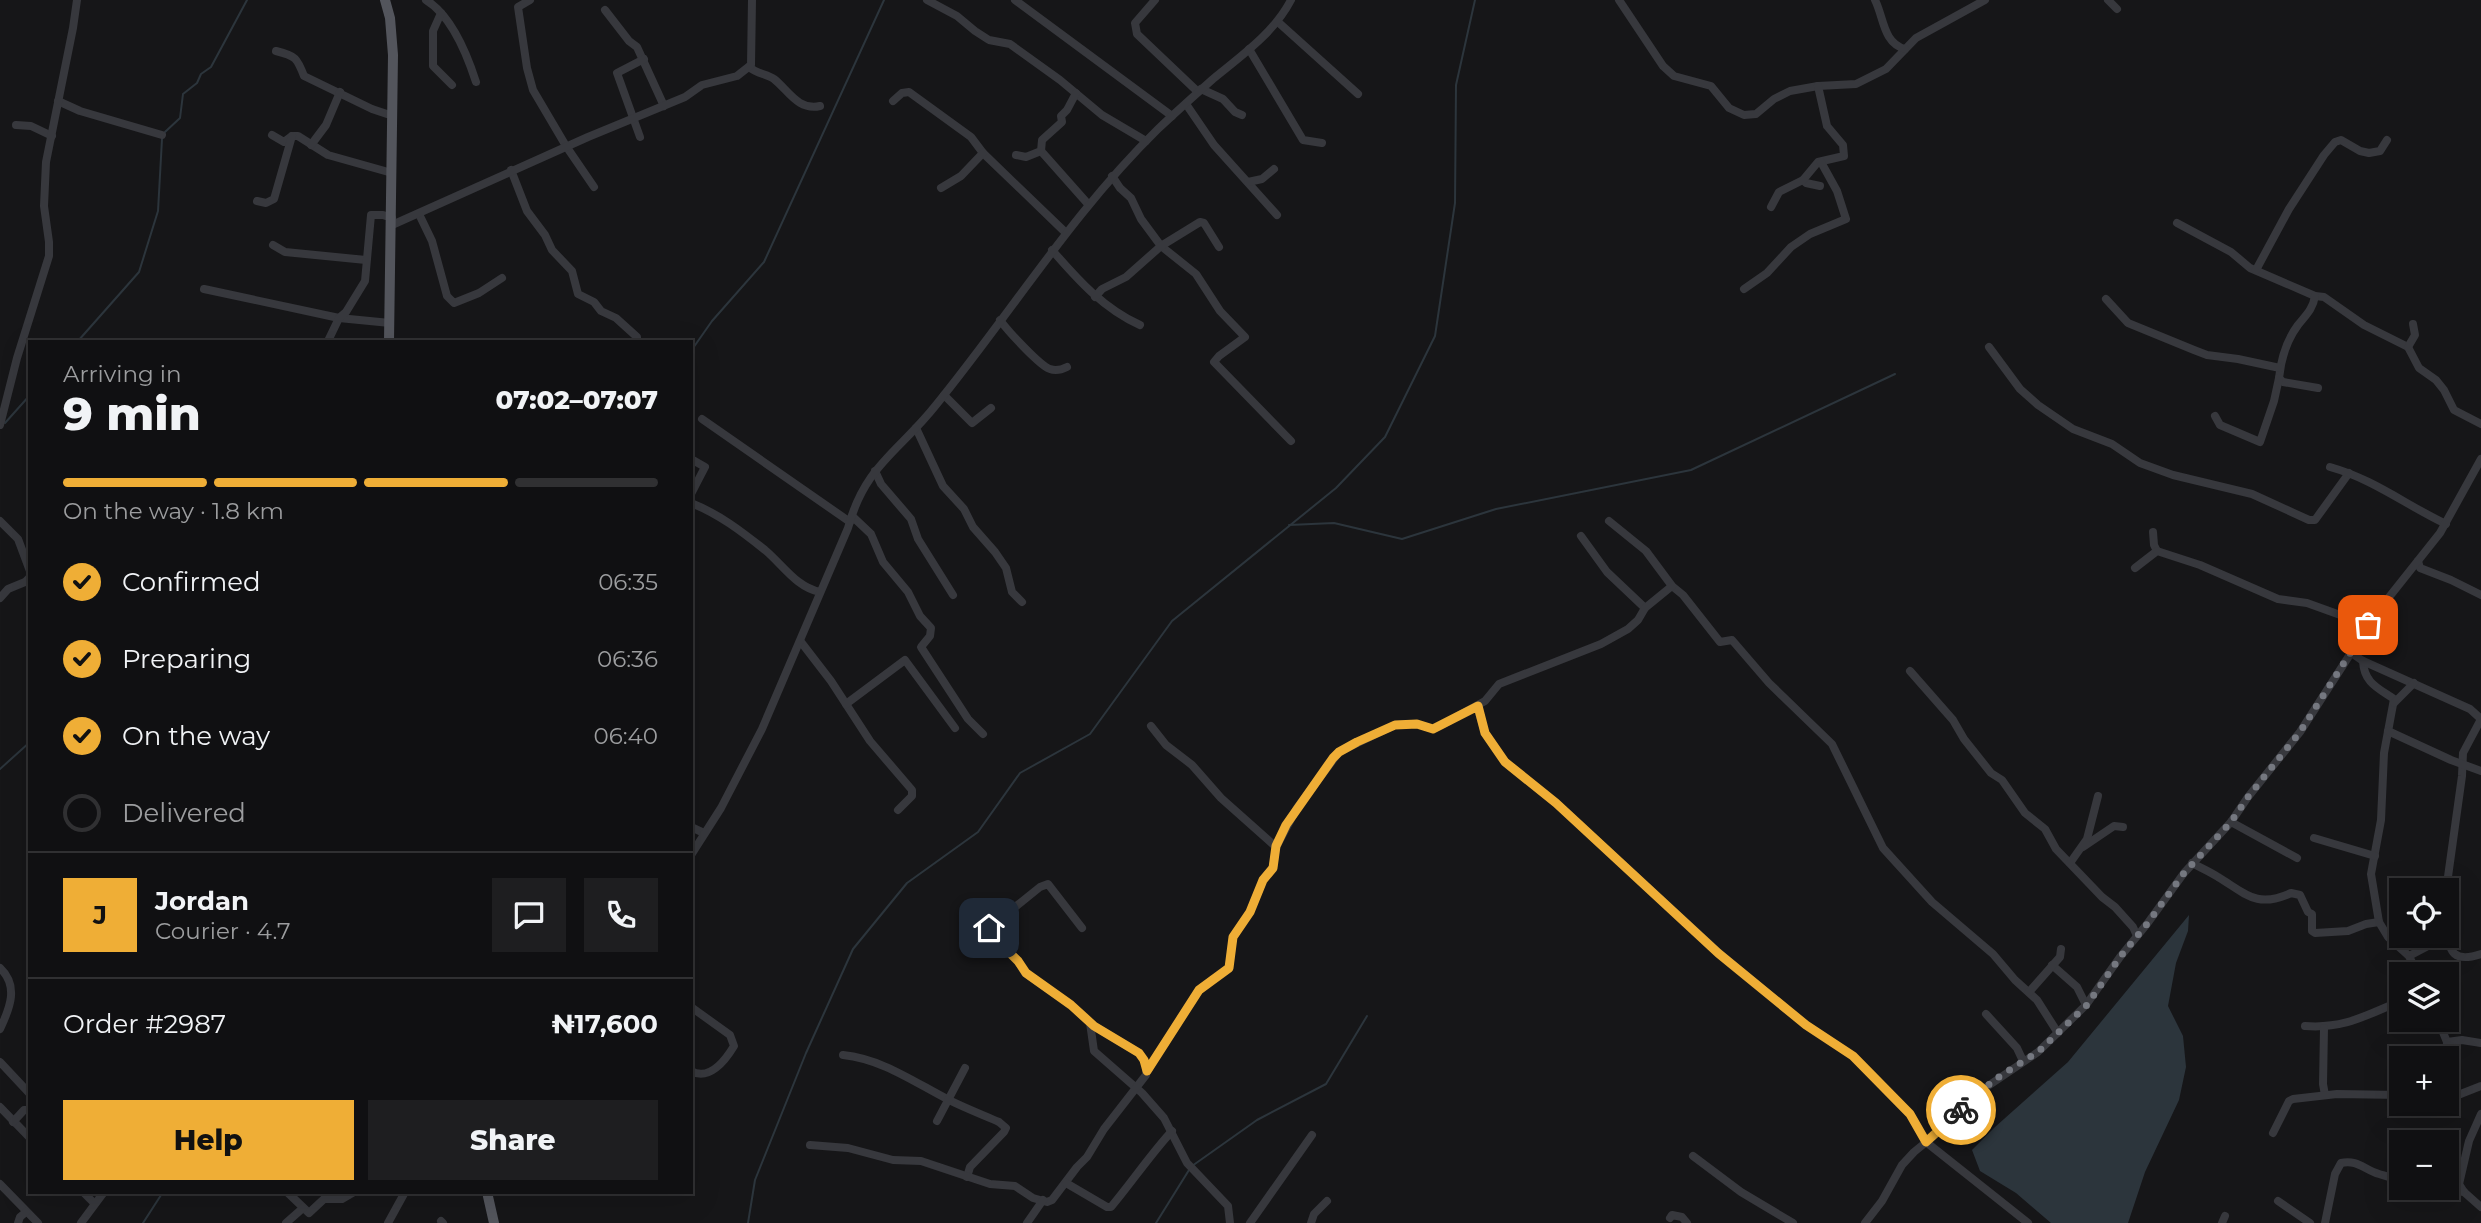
<!DOCTYPE html>
<meta charset="utf-8">
<style>
:root{--surface:#101012;--page:#1e1e20;--text:#f1f3f6;--muted:#9c9d9f;--line:#303032;--accent:#efae36}
body{margin:0;font-family:Montserrat,sans-serif;background:var(--page);color:var(--text);height:100vh;display:flex;flex-direction:column;font-size:26px;white-space:nowrap}
*{box-sizing:border-box;margin:0}
p{font-size:23px;color:var(--muted)}
.icon{flex:none;width:38px;height:38px;fill:none;stroke:currentColor;stroke-width:2;stroke-linecap:round;stroke-linejoin:round}
.map{position:relative;flex:1;overflow:hidden}
.side{position:absolute;left:28px;top:340px;width:665px;height:854px;display:flex;flex-direction:column;background:var(--surface);border-radius:0px;box-shadow:0 7px 28px #0002,0 0 0 2px var(--line)}
.side>*{flex:none}
.controls{position:absolute;left:2389px;top:878px;display:grid;gap:14px}
.controls a{display:grid;place-items:center;width:70px;height:70px;border-radius:0px;background:var(--surface);box-shadow:0 7px 28px #0002,0 0 0 2px var(--line);font-size:35px}
.pin{position:absolute;display:grid;place-items:center;width:60px;height:60px;color:#fff;margin:-30px;border-radius:14px;box-shadow:0 4px 10px #0006}
.courier{position:absolute;display:grid;place-items:center;width:70px;height:70px;margin:-35px;border:5px solid #efae36;border-radius:50%;background:#fff;color:#222;box-shadow:0 2px 9px #0007}
.head em{font-style:normal;font-weight:800}
.head div{display:flex;flex-direction:column-reverse}
.head{display:flex;align-items:center;justify-content:space-between;height:119px;padding:0 35px}
h1{font-size:46px;font-weight:800;line-height:52px}
.bar{display:grid;grid-template-columns:repeat(4,1fr);gap:10px 7px;align-content:center;height:84px;padding:0 35px}
.bar i{height:9px;border-radius:5px;background:var(--line)}
.bar .current{background:var(--accent)}
.bar p{grid-column:span 4}
.line{display:flex;align-items:center;gap:18px;padding:0 35px;border-top:2px solid var(--line)}
.line div{flex:1}
.round{display:grid;place-items:center;flex:none;width:74px;height:74px;border-radius:0px;background:var(--page)}
ol{padding:0 35px;list-style:none}
li{display:flex;align-items:center;gap:21px;height:77px}
li p{margin-inline-start:auto}
li .icon{padding:7px;border-radius:50%;background:var(--accent);color:#111;stroke-width:4}
li:last-child{color:var(--muted)}
li i{width:38px;height:38px;border:4px solid var(--line);border-radius:50%}
.action{display:flex;gap:14px;margin-top:auto;padding:14px 35px}
.action a{flex:1;height:80px;border-radius:0px;background:var(--accent);color:#111;font-size:28px;font-weight:800;line-height:80px;text-align:center}
.action a+a{background:var(--page);color:var(--text)}
.map>svg:first-child{display:block}
</style>
<div class="map">
<svg width="2481" height="1223" viewBox="0 0 2481 1223">
<rect width="100%" height="100%" fill="#161618"/>
<path fill="#2c353c" d="M2189,915L2188,931L2176,963L2168,1006L2183,1036L2186,1067L2179,1100L2145,1172L2128,1223H2051L2016,1193L1980,1171L1972,1150L1995,1127L2068,1062Z"/>
<g fill="none" stroke-linecap="round" stroke-linejoin="round">
<g stroke="#2c353c" stroke-width="2">
<path d="M165,132L180,118L183,94L197,83L201,74L211,67L247,0"/>
<path d="M78,341L139,272L158,211L162,139"/>
<path d="M691,351L712,321L764,262L884,0"/>
<path d="M5,423L30,395"/>
<path d="M1289,525L1334,523L1402,539L1496,509L1691,470L1895,374"/>
<path d="M0,769L30,742"/>
<path d="M1192,1166L1257,1120L1326,1084L1367,1016"/>
<path d="M143,1223L163,1192"/>
<path d="M748,1223L755,1180L806,1053L853,949L907,883L978,832L1020,773L1090,734L1172,621L1336,488L1385,437L1435,336L1455,203L1456,85L1475,0"/>
<path d="M1156,1223L1189,1170"/>
</g>
<g stroke="#37383d" stroke-width="8">
<path d="M426,0C452,16 467,54 476,82"/>
<path d="M530,0L518,7L527,68L533,90L566,146L594,187"/>
<path d="M927,0L957,16L975,31L989,40L1010,44L1060,80L1102,115L1146,141"/>
<path d="M1015,0L1172,116"/>
<path d="M1155,0L1135,23L1137,34L1198,92"/>
<path d="M1619,0L1663,66L1674,76L1711,86L1729,108L1744,115L1756,114L1774,99L1790,91L1818,86L1856,84L1886,69L1916,38L1985,0"/>
<path d="M1875,0C1884,18 1883,43 1905,49"/>
<path d="M2108,0L2117,9"/>
<path d="M605,10L629,41L637,47L664,106"/>
<path d="M441,13L433,31V66L452,85"/>
<path d="M1278,22L1358,94"/>
<path d="M1249,49L1303,140L1322,143"/>
<path d="M276,51C296,56 297,58 304,76L372,109L393,116"/>
<path d="M749,67C757,74 767,74 774,79C788,90 798,111 820,106"/>
<path d="M1201,89L1223,99L1235,112L1242,115"/>
<path d="M58,101L80,111L162,135"/>
<path d="M893,101L902,93L909,92L971,137L983,153L1065,232"/>
<path d="M1186,104L1214,145L1277,215"/>
<path d="M16,125L31,126L52,136"/>
<path d="M272,135L284,142L292,136H298L328,155L392,173"/>
<path d="M640,137L617,73L644,59"/>
<path d="M311,145L326,125L340,92"/>
<path d="M1041,151L1088,204"/>
<path d="M1016,155L1026,157L1041,151L1042,140L1062,122L1061,116L1067,110L1076,93"/>
<path d="M511,170L527,211L545,235L552,250L572,271L578,294L594,302L601,311L616,318L637,337V341"/>
<path d="M1112,176L1120,188L1131,198L1141,219L1161,246L1196,274L1220,311L1245,337L1219,356L1214,362L1291,441"/>
<path d="M1803,180L1806,183L1820,186"/>
<path d="M1248,182L1262,179L1274,169"/>
<path d="M941,188L961,176L983,153"/>
<path d="M257,201L266,203L274,199L292,136"/>
<path d="M1771,207L1779,192L1803,180L1818,162L1844,156L1843,145L1827,126L1818,86"/>
<path d="M419,214L432,241L447,296L454,303L479,293L502,278"/>
<path d="M2177,223L2231,252L2250,268L2315,296L2324,297L2364,325L2408,347L2419,368L2436,380L2444,390L2454,410L2481,424"/>
<path d="M392,225L588,137L685,97L702,85L737,76L751,65L752,0"/>
<path d="M273,245L285,252L366,260"/>
<path d="M1052,250C1078,280 1104,309 1140,325"/>
<path d="M2256,270L2289,209L2324,155L2335,142L2341,140L2360,151L2369,153L2380,151L2387,140"/>
<path d="M204,289L339,318L390,323"/>
<path d="M1744,289L1767,273L1791,247L1810,234L1846,219L1837,191L1821,162"/>
<path d="M2315,296C2313,309 2306,315 2298,325C2286,341 2281,359 2279,378L2283,382L2318,388"/>
<path d="M1095,297L1102,289L1126,277L1161,246L1200,222L1204,223L1219,247"/>
<path d="M2106,299L2128,323L2194,350L2207,355L2238,359L2280,368"/>
<path d="M1000,320C1007,330 1040,366 1050,369C1055,371 1061,370 1067,367"/>
<path d="M328,341L339,318L346,312L365,281L371,215H383L392,218"/>
<path d="M1989,347L2020,389L2038,405L2073,429L2112,444L2140,463L2173,475L2252,494L2309,520H2315L2349,473"/>
<path d="M2408,347L2415,335L2413,324"/>
<path d="M944,395L972,423L991,408"/>
<path d="M2215,416L2220,425L2260,442L2274,401L2279,378"/>
<path d="M702,419L850,522"/>
<path d="M0,425L17,358L49,256V242L44,206L46,162L73,28L77,0"/>
<path d="M916,428L943,486L964,509L973,527L995,552L1006,568L1012,592L1022,602"/>
<path d="M691,459L705,467L691,494"/>
<path d="M2330,467C2373,479 2406,505 2446,524"/>
<path d="M875,471L881,484L911,519L918,539L953,595"/>
<path d="M691,503C719,514 741,531 765,550C783,565 796,587 820,592"/>
<path d="M852,516L871,534L883,562L908,592L920,616L931,628L930,636L921,647L968,719L983,734"/>
<path d="M0,521L18,539L30,571"/>
<path d="M1609,521L1646,551L1672,586L1683,595L1720,642L1732,640L1769,683L1832,744L1883,848L1932,902L1993,954L2015,980L2037,1000L2058,1033"/>
<path d="M2153,532L2154,545L2157,551"/>
<path d="M1581,536L1607,572L1645,608"/>
<path d="M2418,561L2420,568L2451,580L2481,595"/>
<path d="M2135,568L2157,551L2200,565L2278,599L2307,603L2368,625"/>
<path d="M0,598L8,589L25,582L30,577"/>
<path d="M801,642L831,681L870,741L912,790V796L898,810"/>
<path d="M2350,652L2363,661C2364,683 2378,688 2394,699L2384,753L2381,820L2371,874L2379,922L2388,937L2409,956L2418,975"/>
<path d="M2363,661L2470,709L2481,719L2463,753L2462,776L2446,891"/>
<path d="M1910,671L1953,720L1964,739L1991,773L2002,780L2025,813L2045,829L2056,849L2102,897L2115,907L2133,927L2137,936"/>
<path d="M2394,703L2414,683"/>
<path d="M846,704L905,660L955,728"/>
<path d="M1477,706L1485,733L1505,762L1556,803L1719,953L1806,1025L1853,1056L1910,1114L1926,1142L2028,1223"/>
<path d="M2388,731L2451,760L2481,771"/>
<path d="M2231,822L2297,858"/>
<path d="M691,827L704,833"/>
<path d="M2314,838L2375,856"/>
<path d="M1276,847L1297,808L1339,752L1395,725L1417,724L1433,729L1440,726L1485,701L1499,684L1601,644L1628,629L1638,620L1645,608L1672,586"/>
<path d="M2083,847L2114,826L2123,827"/>
<path d="M691,855L721,808L762,729L848,528C865,465 899,452 936,405C1011,313 1073,212 1158,129C1176,112 1195,95 1213,79C1241,56 1274,33 1291,0"/>
<path d="M2070,863L2087,839L2098,796"/>
<path d="M2192,863C2201,868 2209,871 2218,877C2245,893 2256,909 2291,893L2300,895L2308,912L2312,914V931L2315,933L2348,931L2366,924L2379,922"/>
<path d="M2446,928C2449,953 2454,963 2481,954"/>
<path d="M2409,956L2428,946L2448,942"/>
<path d="M2052,965L2077,987L2086,1005"/>
<path d="M0,968C19,986 10,1008 0,1029"/>
<path d="M2029,992L2060,957L2061,949"/>
<path d="M691,1007L730,1035L734,1046C725,1061 709,1081 691,1071"/>
<path d="M1986,1014L2017,1048L2023,1061"/>
<path d="M2438,1020L2447,1042L2446,1062"/>
<path d="M1090,1023L1094,1051L1142,1093L1164,1118L1187,1163L1228,1206L1230,1223"/>
<path d="M2305,1026C2345,1029 2366,1015 2401,1001"/>
<path d="M2324,1028L2323,1084L2325,1095"/>
<path d="M2447,1042L2462,1040L2481,1043"/>
<path d="M843,1055C882,1059 914,1082 949,1100C965,1108 983,1115 999,1122L1006,1128L1004,1132L970,1167L967,1177"/>
<path d="M0,1062L30,1094"/>
<path d="M1147,1071L1199,990L1229,968L1233,937L1250,912L1263,880L1273,868L1276,847L1221,798L1192,765L1166,745L1151,726"/>
<path d="M2446,1096L2453,1097L2481,1086"/>
<path d="M0,1107L30,1138"/>
<path d="M2481,1114L2469,1141L2459,1184L2464,1192L2481,1207"/>
<path d="M937,1121L965,1068"/>
<path d="M13,1122L24,1110H30"/>
<path d="M2273,1133L2289,1101L2293,1099L2337,1094L2401,1095"/>
<path d="M810,1145L848,1148L893,1160L921,1161L990,1184L1015,1186L1033,1198L1047,1202L1052,1200L1077,1167L1087,1157L1104,1129L1146,1075L1147,1066L1139,1053L1094,1026L1071,1005L1025,973L1018,961L995,938L989,928L1040,887L1048,884L1082,928"/>
<path d="M1693,1156L1741,1192L1793,1223"/>
<path d="M1066,1183L1107,1207H1111C1132,1182 1150,1155 1172,1131"/>
<path d="M0,1184L38,1223"/>
<path d="M2438,1188L2464,1192"/>
<path d="M83,1192L94,1203"/>
<path d="M287,1192L309,1213L324,1199H342L354,1192"/>
<path d="M2278,1201L2310,1223"/>
<path d="M1670,1218L1672,1215L1682,1217L1687,1223"/>
<path d="M441,1221L443,1223"/>
<path d="M18,1223L20,1217L26,1212"/>
<path d="M81,1223L104,1192"/>
<path d="M286,1223L303,1208"/>
<path d="M388,1223L405,1192"/>
<path d="M1027,1223L1043,1200"/>
<path d="M1250,1223L1312,1135"/>
<path d="M1311,1223L1314,1214L1327,1201"/>
<path d="M1865,1223L1882,1201L1902,1165L1914,1152L1941,1130L1982,1090L2038,1052L2086,1005L2120,957L2147,924L2184,873L2231,822L2248,797L2300,732L2378,611L2440,533L2481,459"/>
<path d="M2222,1223L2225,1216"/>
<path d="M2325,1223L2335,1174L2341,1163C2357,1159 2365,1170 2379,1174C2386,1176 2394,1178 2401,1181"/>
</g>
<g stroke="#53555c" stroke-width="10">
<path d="M385,0L390,18L393,55L389,341"/>
<path d="M487,1192L494,1223"/>
</g>
</g>
<g fill="none" stroke-linecap="round" stroke-linejoin="round">
<path stroke="#757880" stroke-width="7" stroke-dasharray="0 12.6" d="M1961,1110L1994,1080L2038,1052L2087,1005L2120,957L2147,924L2184,873L2231,822L2248,797L2300,732L2368,625"/>
<path stroke="#efae36" stroke-width="9" d="M989,928L995,938L1018,961L1026,973L1071,1005L1094,1026L1139,1053L1144,1060L1147,1071L1199,990L1229,968L1233,937L1250,912L1263,880L1273,868L1276,846L1286,825L1333,758L1339,752L1357,742L1395,725L1417,724L1433,729L1478,706L1485,733L1505,762L1556,803L1718,953L1806,1025L1853,1056L1910,1114L1926,1142L1961,1110"/>
</g>
</svg>
<div class="controls">
<a><svg class="icon" aria-label="locate" viewBox="0 0 24 24"><circle cx="12" cy="12" r="6"/><path d="M12 2v4M12 18v4M2 12h4M18 12h4"/></svg></a>
<a><svg class="icon" aria-label="layers" viewBox="0 0 24 24"><path d="M12 4l9 5-9 5-9-5zM3 14l9 5 9-5"/></svg></a>
<a>+</a>
<a>−</a>
</div>
<div class="pin" style="left:2368px;top:625px;background:#ea580c"><svg class="icon" aria-label="bag" viewBox="0 0 24 24"><path d="M5 8h14l-1 12H6zM9 8a3 3 0 0 1 6 0"/></svg></div>
<div class="pin" style="left:989px;top:928px;background:#1f2937"><svg class="icon" aria-label="home" viewBox="0 0 24 24"><path d="M3 11l9-7 9 7M6 9v11h12V9"/></svg></div>
<div class="courier" style="left:1961px;top:1110px"><svg class="icon" aria-label="bike" viewBox="0 0 24 24"><circle cx="6" cy="16" r="4"/><circle cx="18" cy="16" r="4"/><path d="M6 16l4-8h5l3 8M10 8l3 8H6M13 5h3"/></svg></div>
<section class="side">
<div class="head"><div><h1>9 min</h1><p>Arriving in</p></div><em>07:02–07:07</em></div>
<div class="bar"><i class="current"></i><i class="current"></i><i class="current"></i><i></i><p>On the way · 1.8 km</p></div>
<ol>
<li><svg class="icon" aria-label="check" viewBox="0 0 24 24"><path d="M5 12l5 5 9-10"/></svg>Confirmed<p>06:35</p></li>
<li><svg class="icon" aria-label="check" viewBox="0 0 24 24"><path d="M5 12l5 5 9-10"/></svg>Preparing<p>06:36</p></li>
<li><svg class="icon" aria-label="check" viewBox="0 0 24 24"><path d="M5 12l5 5 9-10"/></svg>On the way<p>06:40</p></li>
<li><i></i>Delivered</li>
</ol>
<div class="line" style="height:126px"><b class="round" style="background:var(--accent);color:#111">J</b><div><b>Jordan</b><p>Courier · 4.7</p></div><a class="round"><svg class="icon" aria-label="chat" viewBox="0 0 24 24"><path d="M4 5h16v11H9l-5 4z"/></svg></a><a class="round"><svg class="icon" aria-label="phone" viewBox="0 0 24 24"><path d="M5 4h4l2 5-3 2q2 4 5 5l2-3 5 2v4C11 20 4 13 5 4z"/></svg></a></div>
<div class="line" style="height:91px"><div>Order #2987</div><b>₦17,600</b></div>
<div class="action"><a>Help</a><a>Share</a></div>
</section>
</div>
